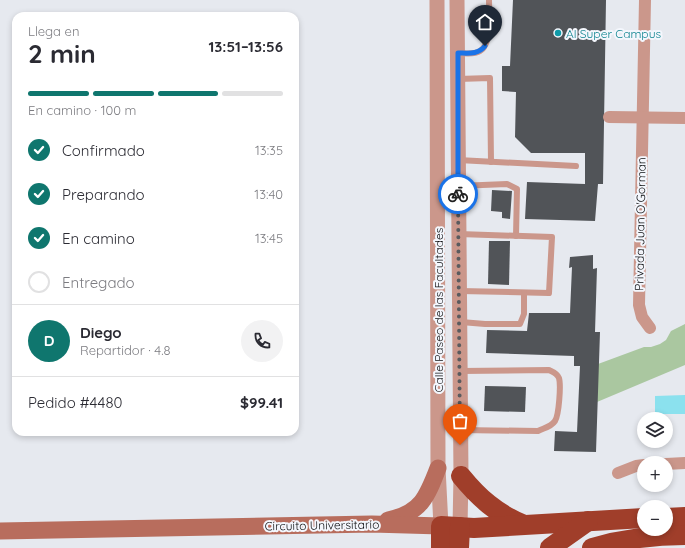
<!DOCTYPE html>
<html lang="es">
<meta charset="utf-8">
<style>
:root{--surface:#fff;--page:#f2f2f3;--text:#2b2b33;--muted:#7c7c81;--line:#e1e1e2;--accent:#0f766e}
body{margin:0;font-family:Quicksand,sans-serif;background:var(--page);color:var(--text);height:100vh;display:flex;flex-direction:column;font-size:15px;white-space:nowrap}
*{box-sizing:border-box;margin:0}
p{font-size:13px;color:var(--muted)}
.icon{flex:none;width:22px;height:22px;fill:none;stroke:currentColor;stroke-width:2;stroke-linecap:round;stroke-linejoin:round}
.map{position:relative;flex:1;overflow:hidden}
.details{position:absolute;left:12px;top:12px;width:287px;height:424px;display:flex;flex-direction:column;background:var(--surface);border-radius:12px;box-shadow:0 2px 6px #0003}
.details>*{flex:none}
.controls{position:absolute;left:637px;top:412px;display:grid;gap:8px}
.controls a{display:grid;place-items:center;width:36px;height:36px;border-radius:50%;background:var(--surface);box-shadow:0 2px 6px #0003;font-size:20px}
.pin{position:absolute;display:grid;place-items:center;width:34px;height:34px;color:#fff;margin:-41px -17px;border-radius:50% 50% 50% 0;rotate:-45deg;box-shadow:0 0 4px #0007}
.pin .icon{rotate:45deg}
.courier{position:absolute;display:grid;place-items:center;width:40px;height:40px;margin:-20px;border:3px solid #1a73e8;border-radius:50%;background:#fff;color:#222;box-shadow:0 1px 5px #0007}
.head em{font-style:normal;font-weight:800}
.head div{display:flex;flex-direction:column-reverse}
.head{display:flex;align-items:center;justify-content:space-between;height:68px;padding:0 16px}
h1{font-size:26px;font-weight:800;line-height:30px}
.bar{display:grid;grid-template-columns:repeat(4,1fr);gap:6px 4px;align-content:center;height:48px;padding:0 16px}
.bar i{height:5px;border-radius:3px;background:var(--line)}
.bar .current{background:var(--accent)}
.bar p{grid-column:span 4}
.line{display:flex;align-items:center;gap:10px;padding:0 16px;border-top:1px solid var(--line)}
.line div{flex:1}
.round{display:grid;place-items:center;flex:none;width:42px;height:42px;border-radius:21px;background:var(--page)}
ol{padding:0 16px;list-style:none}
li{display:flex;align-items:center;gap:12px;height:44px}
li p{margin-inline-start:auto}
li .icon{padding:4px;border-radius:50%;background:var(--accent);color:#fff;stroke-width:4}
li:last-child{color:var(--muted)}
li i{width:22px;height:22px;border:2px solid var(--line);border-radius:50%}
.map>svg:first-child{display:block}
</style>
<div class="map">
<svg width="685" height="548" viewBox="0 0 685 548">
<rect width="100%" height="100%" fill="#e6e9ef"/>
<path fill="#aac7a0" d="M685,324V365L597,402L598,364L644,347H651L660,344L666,340L671,331Z"/>
<path fill="#8be1ee" d="M685,395V414H655V396Z"/>
<g fill="#515458">
<path d="M513,0H606L603,184H598L595,221L525,219L527,182L585,184V153H531L515,137L516,92L502,91V66H510Z"/>
<path d="M492,190L512,191L510,219L502,218V212L491,211Z"/>
<path d="M489,241H510L509,285L488,284Z"/>
<path d="M593,255V269L597,268L595,332H600L596,452L554,451L555,431L577,432L580,366H574V356L486,353L487,330L527,331L529,313H570L572,267L569,268L570,257Z"/>
<path d="M485,386L526,387L525,412L484,411Z"/>
</g>
<g fill="none" stroke-linecap="round" stroke-linejoin="round">
<g stroke="#cb978b" stroke-width="6">
<path d="M458,53C465,53 474,55 480,51C492,45 489,12 489,0"/>
<path d="M458,79L490,78L491,162"/>
<path d="M458,160L576,166"/>
<path d="M458,186L507,184L517,189L516,236"/>
<path d="M459,234L552,237L549,293L460,291"/>
<path d="M461,322L485,324H520L524,314V293"/>
<path d="M460,430L538,431C544,428 551,427 555,421C559,415 561,385 559,378C557,373 553,372 549,370L461,371"/>
</g>
<g stroke="#cb978b" stroke-width="12">
<path d="M645,0L639,305L642,317L650,328"/>
<path d="M609,117L685,118"/>
<path d="M666,464L685,463"/>
<path d="M618,473L636,466L644,465"/>
</g>
<g stroke="#cb978b" stroke-width="15">
<path d="M437,0L438,468L441,526"/>
<path d="M457,0L461,476L460,527"/>
</g>
<g stroke="#b86d5d" stroke-width="17">
<path d="M388,520C421,513 427,497 438,468"/>
<path d="M0,531L372,524L441,526"/>
</g>
<g stroke="#a03e2a" stroke-width="20">
<path d="M461,476C479,498 496,513 522,524"/>
<path d="M666,518L685,517"/>
<path d="M441,548V526L474,528L644,518"/>
<path d="M459,548L460,527"/>
<path d="M550,548L588,521"/>
<path d="M592,548C623,539 653,535 685,535"/>
</g>
</g>
<g fill="none" stroke-linecap="round" stroke-linejoin="round">
<path stroke="#5a5b5f" stroke-width="4" stroke-dasharray="0 7.2" d="M458,194L460,445"/>
<path stroke="#1a73e8" stroke-width="5" d="M458,194V53C468,53 478,55 485,46"/>
</g>
<circle fill="#0f9aa8" stroke="#f4f7fd" stroke-width="1.5" cx="558" cy="33" r="4"/>
<g text-anchor="middle" dominant-baseline="central" stroke-width="4" stroke-linejoin="round" paint-order="stroke">
<g font-size="12" fill="#0d838f" stroke="#f4f7fd" text-anchor="start">
<text x="566" y="33">Al Super Campus</text>
</g>
<g font-size="12" fill="#0e0f11" stroke="#f4f7fd">
<text transform="translate(640 224) rotate(-89)">Privada Juan O'Gorman</text>
<text transform="translate(438 310) rotate(-90)">Calle Paseo de las Facultades</text>
<text transform="translate(322 525) rotate(-1)">Circuito Universitario</text>
</g>
</g>
</svg>
<div class="controls">
<a><svg class="icon" aria-label="layers" viewBox="0 0 24 24"><path d="M12 4l9 5-9 5-9-5zM3 14l9 5 9-5"/></svg></a>
<a>+</a>
<a>−</a>
</div>
<div class="pin" style="left:460px;top:445px;background:#ea580c"><svg class="icon" aria-label="bag" viewBox="0 0 24 24"><path d="M5 8h14l-1 12H6zM9 8a3 3 0 0 1 6 0"/></svg></div>
<div class="pin" style="left:485px;top:46px;background:#1f2937"><svg class="icon" aria-label="home" viewBox="0 0 24 24"><path d="M3 11l9-7 9 7M6 9v11h12V9"/></svg></div>
<div class="courier" style="left:458px;top:194px"><svg class="icon" aria-label="bike" viewBox="0 0 24 24"><circle cx="6" cy="16" r="4"/><circle cx="18" cy="16" r="4"/><path d="M6 16l4-8h5l3 8M10 8l3 8H6M13 5h3"/></svg></div>
<section class="details">
<div class="head"><div><h1>2 min</h1><p>Llega en</p></div><em>13:51–13:56</em></div>
<div class="bar"><i class="current"></i><i class="current"></i><i class="current"></i><i></i><p>En camino · 100 m</p></div>
<ol>
<li><svg class="icon" aria-label="check" viewBox="0 0 24 24"><path d="M5 12l5 5 9-10"/></svg>Confirmado<p>13:35</p></li>
<li><svg class="icon" aria-label="check" viewBox="0 0 24 24"><path d="M5 12l5 5 9-10"/></svg>Preparando<p>13:40</p></li>
<li><svg class="icon" aria-label="check" viewBox="0 0 24 24"><path d="M5 12l5 5 9-10"/></svg>En camino<p>13:45</p></li>
<li><i></i>Entregado</li>
</ol>
<div class="line" style="height:72px"><b class="round" style="background:var(--accent);color:#fff">D</b><div><b>Diego</b><p>Repartidor · 4.8</p></div><a class="round"><svg class="icon" aria-label="phone" viewBox="0 0 24 24"><path d="M5 4h4l2 5-3 2q2 4 5 5l2-3 5 2v4C11 20 4 13 5 4z"/></svg></a></div>
<div class="line" style="height:52px"><div>Pedido #4480</div><b>$99.41</b></div>
</section>
</div>
